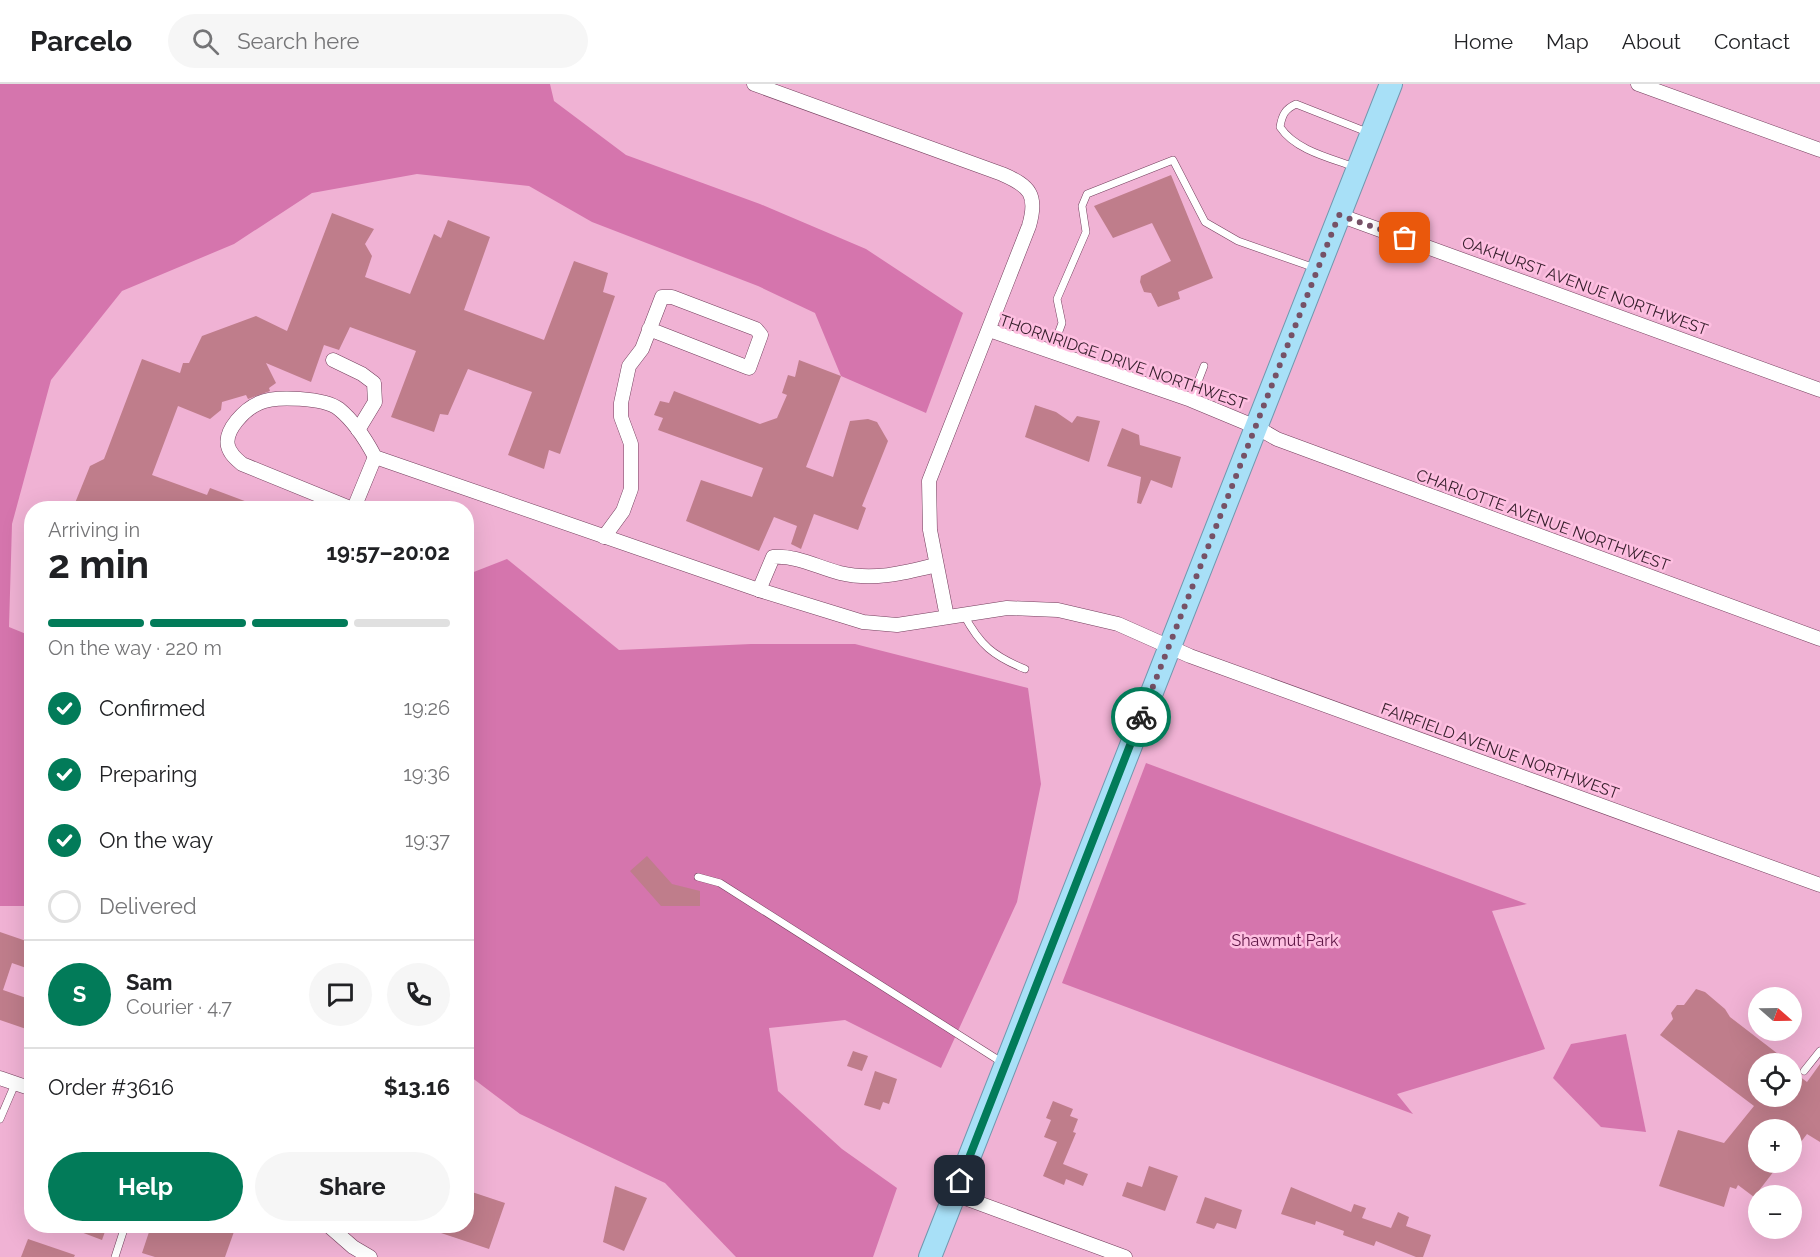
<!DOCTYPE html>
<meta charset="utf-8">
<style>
:root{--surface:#fff;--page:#f6f6f6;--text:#202124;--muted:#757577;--line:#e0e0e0;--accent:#027b59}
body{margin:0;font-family:Raleway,sans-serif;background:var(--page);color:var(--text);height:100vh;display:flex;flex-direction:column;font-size:22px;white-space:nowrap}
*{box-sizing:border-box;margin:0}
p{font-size:20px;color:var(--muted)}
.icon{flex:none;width:33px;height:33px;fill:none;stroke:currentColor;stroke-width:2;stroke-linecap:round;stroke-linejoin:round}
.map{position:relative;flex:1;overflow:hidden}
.panel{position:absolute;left:24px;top:417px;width:450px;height:732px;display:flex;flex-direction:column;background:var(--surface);border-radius:24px;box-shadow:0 6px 24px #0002}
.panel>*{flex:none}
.needle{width:39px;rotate:110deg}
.fabs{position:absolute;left:1748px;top:903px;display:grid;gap:12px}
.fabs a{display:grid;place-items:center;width:54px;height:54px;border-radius:50%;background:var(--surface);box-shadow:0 6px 24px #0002;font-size:30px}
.pin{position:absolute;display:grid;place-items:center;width:51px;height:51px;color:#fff;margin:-26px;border-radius:12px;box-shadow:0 3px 9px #0006}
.courier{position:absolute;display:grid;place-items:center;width:60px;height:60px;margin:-30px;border:4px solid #027b59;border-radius:50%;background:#fff;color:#222;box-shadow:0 2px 8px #0007}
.headline em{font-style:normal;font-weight:700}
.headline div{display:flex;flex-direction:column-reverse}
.headline{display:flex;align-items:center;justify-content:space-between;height:102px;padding:0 24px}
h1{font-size:39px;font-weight:700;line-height:45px}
.bar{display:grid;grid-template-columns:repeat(4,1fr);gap:9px 6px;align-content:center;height:72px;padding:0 24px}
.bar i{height:8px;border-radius:4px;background:var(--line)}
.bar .selected{background:var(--accent)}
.bar p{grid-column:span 4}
.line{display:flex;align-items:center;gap:15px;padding:0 24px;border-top:2px solid var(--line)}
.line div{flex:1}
.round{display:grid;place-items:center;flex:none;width:63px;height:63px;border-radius:32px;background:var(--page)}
ol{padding:0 24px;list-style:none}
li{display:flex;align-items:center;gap:18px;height:66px}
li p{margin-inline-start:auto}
li .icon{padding:6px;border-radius:50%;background:var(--accent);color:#fff;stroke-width:4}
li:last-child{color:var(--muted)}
li i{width:33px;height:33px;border:3px solid var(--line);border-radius:50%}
.button{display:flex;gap:12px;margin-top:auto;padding:12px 24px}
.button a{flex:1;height:69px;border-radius:36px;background:var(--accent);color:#fff;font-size:24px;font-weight:700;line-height:69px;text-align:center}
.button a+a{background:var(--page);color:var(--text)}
header{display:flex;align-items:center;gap:36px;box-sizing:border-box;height:84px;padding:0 30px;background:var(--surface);border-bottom:2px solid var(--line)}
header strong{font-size:28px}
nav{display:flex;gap:33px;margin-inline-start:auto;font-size:21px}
.search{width:420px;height:54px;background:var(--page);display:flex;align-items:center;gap:15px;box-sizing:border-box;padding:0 21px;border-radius:33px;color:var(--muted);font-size:22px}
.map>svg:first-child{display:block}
</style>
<header>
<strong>Parcelo</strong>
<div class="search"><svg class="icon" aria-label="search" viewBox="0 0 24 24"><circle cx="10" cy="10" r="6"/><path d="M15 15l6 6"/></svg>Search here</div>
<nav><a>Home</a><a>Map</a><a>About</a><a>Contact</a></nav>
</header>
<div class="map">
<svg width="1820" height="1173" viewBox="0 0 1820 1173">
<rect width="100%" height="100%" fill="#f0b2d4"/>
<g fill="#d575ad">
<path d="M0,0H550L554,17L626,71L760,120L866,165L963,229L926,329L841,292L815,229L758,202L592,138L529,102L417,90L312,109L234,160L122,207L51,296L12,440L9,543L31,552L32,822H0Z"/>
<path d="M507,475L619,566L751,560H855L1028,604L1041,700L1017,818L941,984L845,936L769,944L778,1007L842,1065L897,1104L873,1173H736L665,1099L520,1030L467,990L466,491Z"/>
<path d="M1146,679L1527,820L1492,827L1545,965L1397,1010L1413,1030L1062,899Z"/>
<path d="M1626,950L1646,1048L1601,1043L1553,994L1571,960Z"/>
</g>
<g fill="#bf7d8b">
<path d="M1171,91L1213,194L1178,208L1180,215L1158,223L1151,209L1144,208L1140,198L1141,192L1171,177L1152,139L1113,154L1094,122Z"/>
<path d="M332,129L374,145L365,160L372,172L365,193L410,210L434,150L441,154L448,136L490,153L464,226L544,256L574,177L608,189L603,208L615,212L560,370L549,366L544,385L508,371L532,308L468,285L448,331L440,330L434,348L391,333L416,267L350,243L339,266L324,261L311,298L266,279L276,299L269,304L270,307L248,315L246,311L222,318L221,326L210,335L178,322L152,391L207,411L210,404L263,424H73L90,382L104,375L142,275L180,289L183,279H189L202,252L256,232L287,247Z"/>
<path d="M799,276L841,292L806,383L833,393L850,337L868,335L877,338L888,357L862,422L866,424L858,446L814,430L801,465L791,460L797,442L774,433L759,467L686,437L701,396L752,413L763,384L658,346L663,334L654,331L660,317L669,319L674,307L760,340L777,334L787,311L782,309L788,291L795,293Z"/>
<path d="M1035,321L1056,328L1072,339L1077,332L1100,337L1089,378L1025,353Z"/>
<path d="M1122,344L1139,351L1140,361L1181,373L1172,404L1151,396L1141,420L1137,419L1141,393L1107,382Z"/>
<path d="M647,772L672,800L700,807V822H661L630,787Z"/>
<path d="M0,848L32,859V886L12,879L3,906L32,916V947L0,936Z"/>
<path d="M1696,905L1705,908L1725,925L1730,933L1791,980H1758V1012H1791V986L1807,998L1820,980V1058L1807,1050L1791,1071V1046H1758V1078H1781L1754,1113L1738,1101L1736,1105L1730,1103L1724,1123L1659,1102L1678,1046L1724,1059L1754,1022L1660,951L1673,935L1671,929L1677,921H1684Z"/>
<path d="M853,967L868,972L862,987L847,982Z"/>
<path d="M875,987L897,995L889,1020L883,1018L880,1026L864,1021Z"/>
<path d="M1053,1017L1073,1025L1070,1032L1078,1035L1073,1048L1076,1049L1063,1080L1088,1090L1083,1102L1066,1095L1064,1101L1043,1092L1057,1058L1044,1053L1051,1036L1046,1034Z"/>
<path d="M1149,1082L1178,1092L1165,1127L1122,1112L1127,1098L1142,1103Z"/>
<path d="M615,1102L647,1114L624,1167L603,1158Z"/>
<path d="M1291,1103L1351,1128L1354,1120L1366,1124L1362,1134L1391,1144L1398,1128L1409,1133L1406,1142L1431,1151L1423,1173H1416L1376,1157L1374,1162L1343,1151L1344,1147L1316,1137L1315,1141L1281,1130Z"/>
<path d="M466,1106L505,1119L489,1165L426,1144L466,1142Z"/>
<path d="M1205,1113L1242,1126L1236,1145L1217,1139L1214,1145L1196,1139Z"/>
<path d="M65,1142H107L102,1156Z"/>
<path d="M151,1142H236L225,1173H155L142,1169Z"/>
<path d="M28,1155L75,1171L74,1173H21Z"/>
</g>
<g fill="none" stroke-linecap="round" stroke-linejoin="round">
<g stroke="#733f5d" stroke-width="8">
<g id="service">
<path d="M1355,83C1330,74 1295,66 1280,43C1282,31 1285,25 1296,20L1367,48"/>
<path d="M1051,269L1062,239L1057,215L1086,148L1082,122L1087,110L1173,76L1205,138L1238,157L1315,184"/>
<path d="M1191,316L1204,282"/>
<path d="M964,531C980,561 993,572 1025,585"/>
<path d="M698,793L720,799L1003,979"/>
<path d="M1804,987L1820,967"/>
<path d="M0,1035L15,1000"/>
<path d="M115,1173L125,1142"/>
</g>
</g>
<g stroke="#733f5d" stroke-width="15">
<g id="minor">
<path d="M754,0L1002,90C1030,102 1038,111 1029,142L929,397L930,446L947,533"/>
<path d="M1638,0L1820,66"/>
<path d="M1339,131L1820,306"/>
<path d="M989,246L1191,316L1256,343L1277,355L1820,555"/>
<path d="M333,276L362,290L374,299L375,318L358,346"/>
<path d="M350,424L242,380C236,375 230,370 228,362C224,346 245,325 259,319C275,311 325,314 339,325C355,338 366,356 375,373L759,506L863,538L897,541L1007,524L1058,526L1118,540L1190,572L1820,801"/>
<path d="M354,424L375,373"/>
<path d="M604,453L623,427L631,405V360L621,333V319L629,282L642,265L662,213H672L756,245L761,251L749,284L649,245"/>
<path d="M759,506L773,473C796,471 817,483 840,489C873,497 904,489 936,481"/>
<path d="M0,994L32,1005"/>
<path d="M954,1110L1125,1173"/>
<path d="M329,1142L353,1163L370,1173"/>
</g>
</g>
<g stroke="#7197ae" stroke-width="24">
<path id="trunk" d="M930,1173L1391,0"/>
</g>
<use href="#service" stroke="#fff" stroke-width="7"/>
<use href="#minor" stroke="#fff" stroke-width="14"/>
<use href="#trunk" stroke="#a8e0f7" stroke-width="22"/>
</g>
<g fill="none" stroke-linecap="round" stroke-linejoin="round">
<path stroke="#765166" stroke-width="6" stroke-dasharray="0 10.8" d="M1141,633L1339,131L1405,154"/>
<path stroke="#027b59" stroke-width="8" d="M960,1097L1141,633"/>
</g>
<g text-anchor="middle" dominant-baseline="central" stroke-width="5" stroke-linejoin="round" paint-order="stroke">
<g font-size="16" fill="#341d2a" stroke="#febfe1">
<text transform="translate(1585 202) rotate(20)">OAKHURST AVENUE NORTHWEST</text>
<text transform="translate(1123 278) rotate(19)">THORNRIDGE DRIVE NORTHWEST</text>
<text transform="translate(1543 436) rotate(20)">CHARLOTTE AVENUE NORTHWEST</text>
<text transform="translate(1500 667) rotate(20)">FAIRFIELD AVENUE NORTHWEST</text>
</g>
<g font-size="16" fill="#5d1544" stroke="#febfe1">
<text x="1285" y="856">Shawmut Park</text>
</g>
</g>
</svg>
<div class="fabs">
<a><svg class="needle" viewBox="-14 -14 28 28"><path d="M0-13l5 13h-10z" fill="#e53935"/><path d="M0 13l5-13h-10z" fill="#757577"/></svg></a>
<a><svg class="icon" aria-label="locate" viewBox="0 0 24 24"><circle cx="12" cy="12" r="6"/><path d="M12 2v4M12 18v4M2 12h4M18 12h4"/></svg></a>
<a>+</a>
<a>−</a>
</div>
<div class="pin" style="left:1405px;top:154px;background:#ea580c"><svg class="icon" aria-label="bag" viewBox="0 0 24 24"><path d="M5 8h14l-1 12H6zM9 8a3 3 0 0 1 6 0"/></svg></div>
<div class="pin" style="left:960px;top:1097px;background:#1f2937"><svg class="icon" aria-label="home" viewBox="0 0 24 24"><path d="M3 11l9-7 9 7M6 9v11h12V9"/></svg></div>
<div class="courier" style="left:1141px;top:633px"><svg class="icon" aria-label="bike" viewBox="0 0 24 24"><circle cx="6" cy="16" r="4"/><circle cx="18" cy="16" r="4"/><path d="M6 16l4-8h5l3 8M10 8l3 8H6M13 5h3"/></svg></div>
<section class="panel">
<div class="headline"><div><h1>2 min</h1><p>Arriving in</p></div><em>19:57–20:02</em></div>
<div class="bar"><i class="selected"></i><i class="selected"></i><i class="selected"></i><i></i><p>On the way · 220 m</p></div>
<ol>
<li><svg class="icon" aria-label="check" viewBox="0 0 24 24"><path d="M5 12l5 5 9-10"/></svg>Confirmed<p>19:26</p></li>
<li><svg class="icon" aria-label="check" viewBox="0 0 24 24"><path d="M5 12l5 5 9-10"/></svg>Preparing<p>19:36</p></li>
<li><svg class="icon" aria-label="check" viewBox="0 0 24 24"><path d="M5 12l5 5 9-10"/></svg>On the way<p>19:37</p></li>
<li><i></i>Delivered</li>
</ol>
<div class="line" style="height:108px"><b class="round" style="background:var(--accent);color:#fff">S</b><div><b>Sam</b><p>Courier · 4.7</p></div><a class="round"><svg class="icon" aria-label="chat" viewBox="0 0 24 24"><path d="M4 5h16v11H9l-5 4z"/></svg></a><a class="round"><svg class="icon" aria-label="phone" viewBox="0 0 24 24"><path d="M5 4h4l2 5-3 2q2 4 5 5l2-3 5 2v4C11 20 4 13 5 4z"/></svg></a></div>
<div class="line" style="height:78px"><div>Order #3616</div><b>$13.16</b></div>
<div class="button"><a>Help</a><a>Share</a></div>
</section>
</div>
